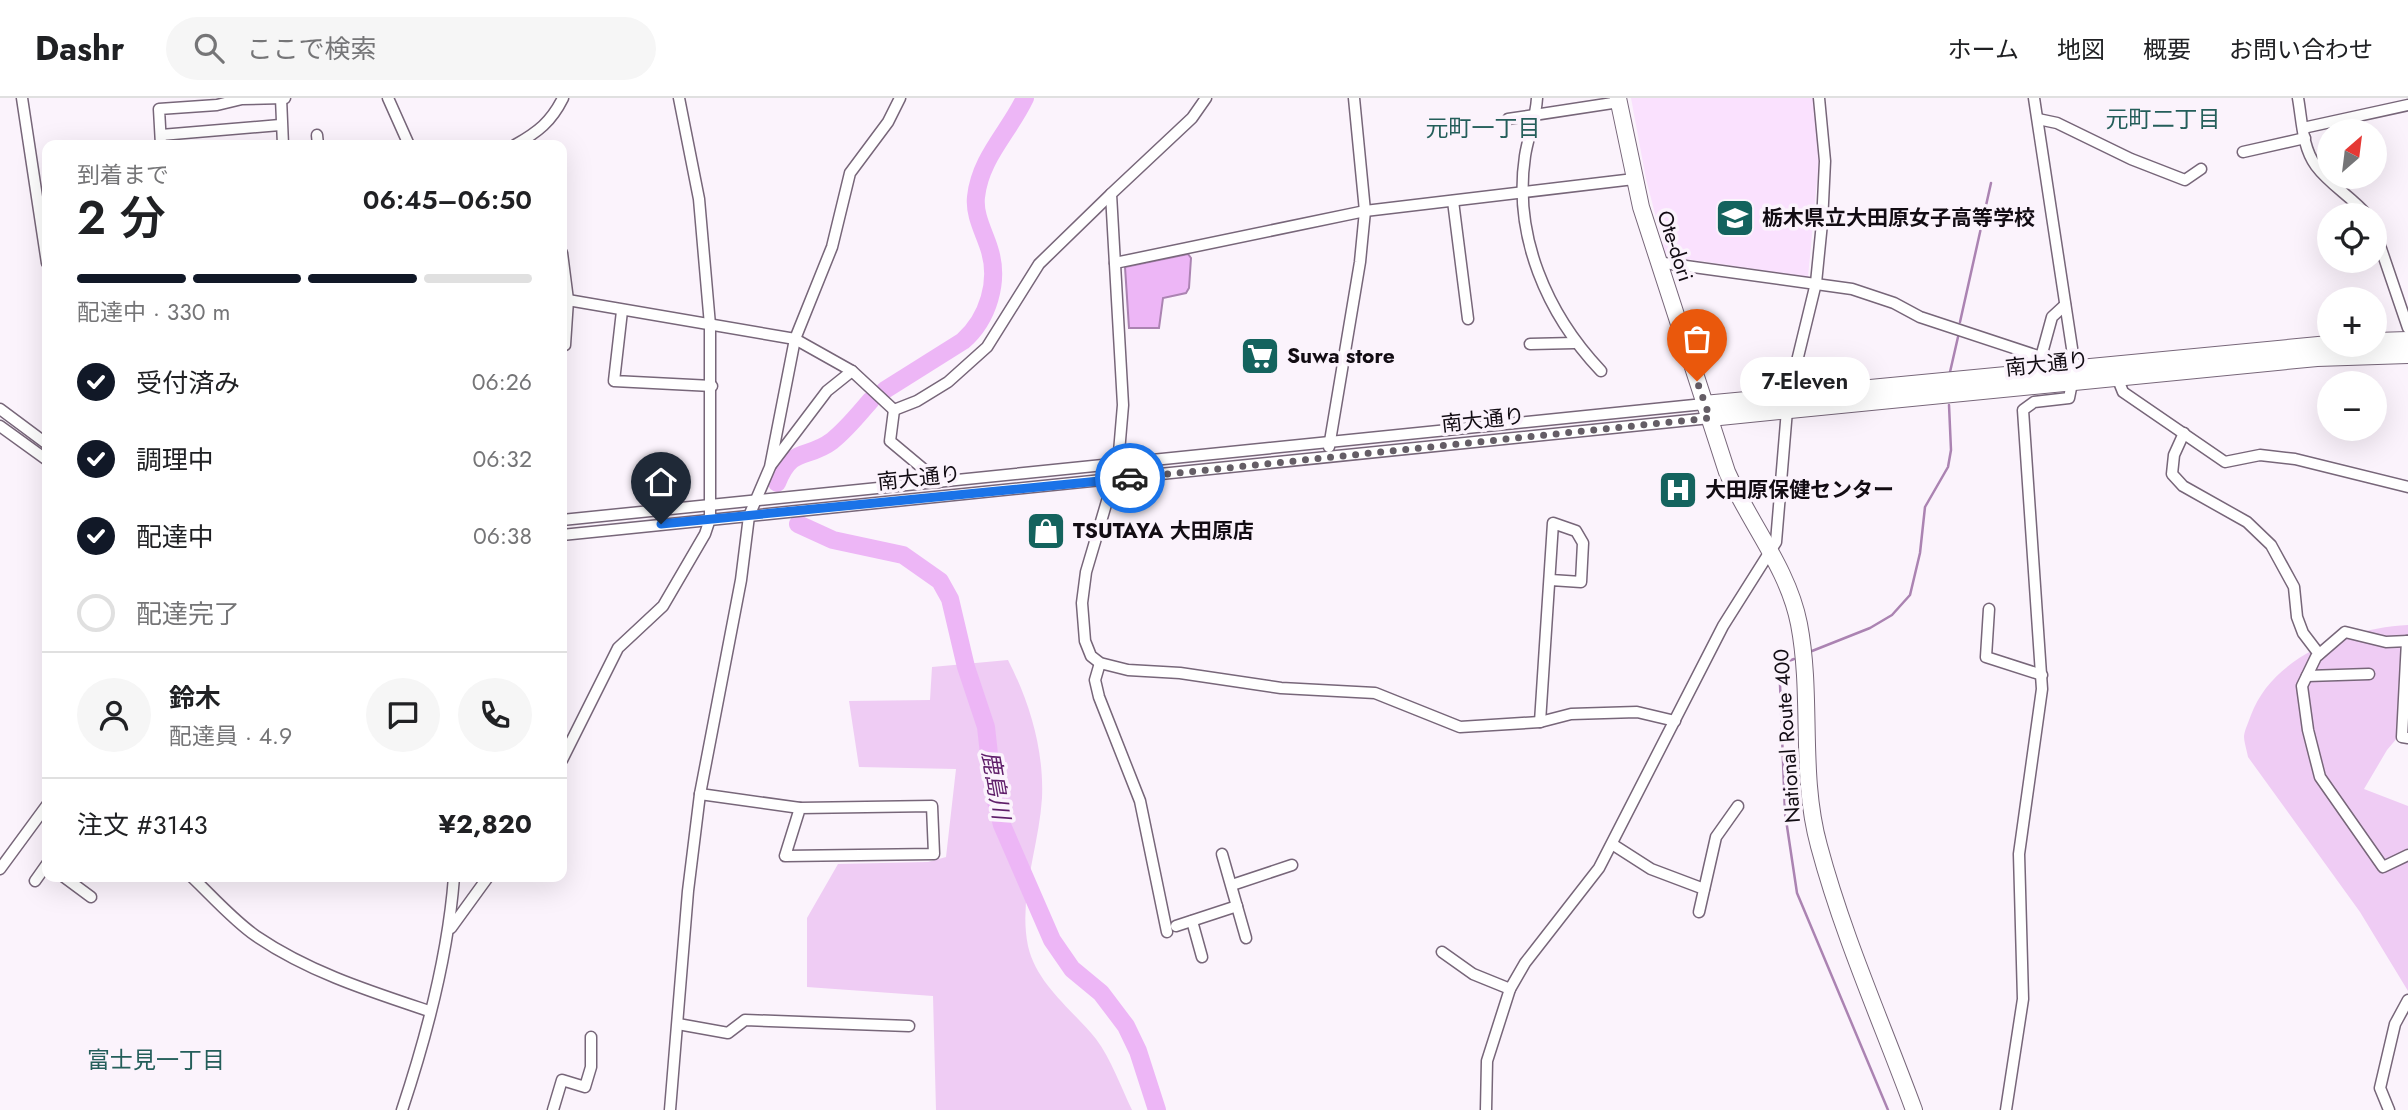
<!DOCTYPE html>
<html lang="ja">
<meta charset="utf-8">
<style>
:root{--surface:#fff;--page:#f6f6f6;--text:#202124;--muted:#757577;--line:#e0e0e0;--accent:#111827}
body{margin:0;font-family:Jost,"Noto Sans JP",sans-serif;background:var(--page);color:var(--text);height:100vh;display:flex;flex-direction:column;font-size:26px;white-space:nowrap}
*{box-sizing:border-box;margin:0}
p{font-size:23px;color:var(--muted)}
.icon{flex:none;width:38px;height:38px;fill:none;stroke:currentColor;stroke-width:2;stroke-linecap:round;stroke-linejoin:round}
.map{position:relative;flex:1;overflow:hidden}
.panel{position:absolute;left:42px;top:42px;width:525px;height:742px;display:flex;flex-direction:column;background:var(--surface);border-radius:14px;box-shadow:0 7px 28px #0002}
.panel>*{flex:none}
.needle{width:46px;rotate:28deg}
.buttons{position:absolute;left:2317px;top:21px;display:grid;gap:14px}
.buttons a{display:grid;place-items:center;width:70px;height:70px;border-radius:50%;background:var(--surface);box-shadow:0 7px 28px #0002;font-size:35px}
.pin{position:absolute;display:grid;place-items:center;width:60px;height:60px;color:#fff;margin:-72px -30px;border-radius:50% 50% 50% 0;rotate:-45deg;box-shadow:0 0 7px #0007}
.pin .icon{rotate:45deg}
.courier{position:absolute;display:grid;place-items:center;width:70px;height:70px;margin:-35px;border:5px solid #1a73e8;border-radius:50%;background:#fff;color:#222;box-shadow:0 2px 9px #0007}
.bubble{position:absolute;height:49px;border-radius:24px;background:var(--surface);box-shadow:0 7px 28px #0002;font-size:23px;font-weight:600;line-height:49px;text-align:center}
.headline em{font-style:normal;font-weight:600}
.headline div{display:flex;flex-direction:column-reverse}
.headline{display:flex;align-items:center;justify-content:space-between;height:119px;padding:0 35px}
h1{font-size:46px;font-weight:600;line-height:52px}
.bar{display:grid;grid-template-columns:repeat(4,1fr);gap:10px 7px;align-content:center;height:84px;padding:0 35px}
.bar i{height:9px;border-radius:5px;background:var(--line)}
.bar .active{background:var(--accent)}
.bar p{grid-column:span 4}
.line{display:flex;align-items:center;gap:18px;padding:0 35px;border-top:2px solid var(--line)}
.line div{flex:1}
.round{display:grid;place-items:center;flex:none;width:74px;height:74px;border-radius:37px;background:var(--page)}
ol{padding:0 35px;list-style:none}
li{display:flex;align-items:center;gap:21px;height:77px}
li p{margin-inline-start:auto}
li .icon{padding:7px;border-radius:50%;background:var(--accent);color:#fff;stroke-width:4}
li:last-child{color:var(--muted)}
li i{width:38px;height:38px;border:4px solid var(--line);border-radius:50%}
header{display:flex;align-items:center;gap:42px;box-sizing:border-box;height:98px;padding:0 35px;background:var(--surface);border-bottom:2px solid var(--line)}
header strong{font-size:33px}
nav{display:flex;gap:38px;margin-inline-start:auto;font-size:24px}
.search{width:490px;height:63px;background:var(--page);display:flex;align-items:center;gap:18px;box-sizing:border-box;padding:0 24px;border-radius:38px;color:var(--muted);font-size:26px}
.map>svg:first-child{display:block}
</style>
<header>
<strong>Dashr</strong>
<div class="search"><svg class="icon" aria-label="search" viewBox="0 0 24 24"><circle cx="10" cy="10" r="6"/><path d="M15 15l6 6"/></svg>ここで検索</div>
<nav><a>ホーム</a><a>地図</a><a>概要</a><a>お問い合わせ</a></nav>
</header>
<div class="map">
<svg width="2408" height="1012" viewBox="0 0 2408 1012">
<rect width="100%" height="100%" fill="#fbf3fc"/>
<path fill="#fae1fe" d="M1631,0H1813L1819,62L1808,179L1666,158L1646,81Z"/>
<g fill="#efccf4">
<path d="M2408,527V627L2387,652L2364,691L2408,708V893L2360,814L2248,659C2247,653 2244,644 2244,638C2245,631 2249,623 2251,617C2273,557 2350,530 2408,527Z"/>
<path d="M1008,562C1030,605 1044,652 1042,700C1039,749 1018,799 1028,848C1037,887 1072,911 1096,941C1111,961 1121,989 1132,1012H936L933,898L807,889V820L838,766L928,764L946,759L956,671L859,669L849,603L930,602L932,569Z"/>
</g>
<path fill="#edb6f6" stroke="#ab83b2" stroke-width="2" d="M1188,156L1191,160L1189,190L1186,195L1163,200L1159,230H1129L1125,169Z"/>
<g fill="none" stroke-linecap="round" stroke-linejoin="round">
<g stroke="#ab83b2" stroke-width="2.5">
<path d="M1960,224L1991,85"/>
<path d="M1950,274L1958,239"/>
<path d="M1812,553L1870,530L1892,517L1910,497L1920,455L1925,409L1948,369L1951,352L1949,307"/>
<path d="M1794,561L1786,564L1780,586L1785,715L1797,795L1888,1012"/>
</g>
<g stroke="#edb6f6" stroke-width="18">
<path d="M885,292L963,243C988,221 1000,183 989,150C984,134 974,117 976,99C980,60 1009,34 1025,0"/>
<path d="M777,385C792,347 807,362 832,343C847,331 858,317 871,302"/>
<path d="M798,426L833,442L903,457L940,483L950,501L966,569L986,629L993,692L1002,727L1052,842L1072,871L1101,895L1126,928L1138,953L1157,1012"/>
</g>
<g stroke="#776679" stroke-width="13">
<g id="minor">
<path d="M22,0L47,165"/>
<path d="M281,0L283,47"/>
<path d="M388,0L409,47"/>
<path d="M1206,0L1192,20L1111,96L1123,307L1118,366L1086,474L1082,505L1085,543L1091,558L1100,565L1128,572L1180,575L1281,590L1375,595L1460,629L1540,624L1571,616L1637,614L1675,623"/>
<path d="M1537,0C1536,21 1528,38 1525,58C1513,138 1547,216 1601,273"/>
<path d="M2298,0C2302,22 2302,49 2316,68C2330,87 2352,99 2367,117"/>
<path d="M1508,21L1619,4"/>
<path d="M2038,21L2057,25L2131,61L2185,82L2201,71"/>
<path d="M2303,30L2408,7"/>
<path d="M161,37L280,27"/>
<path d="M317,37L318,47"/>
<path d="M161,47L159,11L217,7L242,1L285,0"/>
<path d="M515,47C538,34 551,24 563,0"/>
<path d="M2243,54L2305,40"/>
<path d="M1453,103L1468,221"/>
<path d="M2375,133L2408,230"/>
<path d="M562,155L568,202L565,247L562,248"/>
<path d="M1657,164L1852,191L1894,205L1920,219L2041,259L2052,219L2065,207"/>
<path d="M1115,165L1365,113L1634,81"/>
<path d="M562,201L795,241L852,273L894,312L917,303L948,284L987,249L1039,166L1111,96"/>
<path d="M622,213L614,283L712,288"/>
<path d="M1530,246L1574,245"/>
<path d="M2117,279L2123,294L2225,364L2260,357L2295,361L2408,389"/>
<path d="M0,311L47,346"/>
<path d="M894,312L890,343L939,384"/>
<path d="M0,328L47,362"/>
<path d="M2184,335L2174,357L2172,376L2183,388L2247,424L2271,447L2294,489L2297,519L2303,535L2319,556"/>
<path d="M1329,349L1360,164L1365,113L1354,0"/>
<path d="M771,367L827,293L852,273"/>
<path d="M562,422L1704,306"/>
<path d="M562,437L1710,320"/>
<path d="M1989,511L1986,559L2042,577"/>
<path d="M2407,543L2402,639L2408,640"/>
<path d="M2408,543L2386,544L2345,534L2316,559L2302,588L2308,632L2320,679L2383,769L2408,757"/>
<path d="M1100,565L1095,582L1099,599L1140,703L1167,834"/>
<path d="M2307,578L2369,576"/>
<path d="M1540,624L1553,425L1576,433L1583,445L1581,484L1551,482"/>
<path d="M562,662L618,550L663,508L705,436L710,421V227L699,101L679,0"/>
<path d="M700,696L800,710"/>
<path d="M932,708L934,756L785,758L800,710Z"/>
<path d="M1612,746L1651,771L1704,791"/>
<path d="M1222,756L1246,840"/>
<path d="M0,771L47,707"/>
<path d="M64,779L91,799"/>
<path d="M192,779C212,798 233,822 256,838C309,874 369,893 429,913"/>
<path d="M35,783L47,766"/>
<path d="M1232,787L1292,767"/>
<path d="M1699,814L1716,739L1738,708"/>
<path d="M1192,823L1202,859"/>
<path d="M1176,828L1237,808"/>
<path d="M451,830L488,779"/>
<path d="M1442,854L1473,876L1510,891"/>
<path d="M678,926L728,935L745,922L909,928"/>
<path d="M402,1012C427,937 448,858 454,779"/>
<path d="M553,1012L562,982L585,989L591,969V939"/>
<path d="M670,1012L688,793L700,696L741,482L749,418L770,369L795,241L832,149L850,75L888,24L900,0"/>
<path d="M1486,1012L1487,963L1510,891L1525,865L1599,770L1723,528L1776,444L1788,300L1816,185L1822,125L1825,63L1819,0"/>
<path d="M2006,1012L2023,901L2019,756L2042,591L2023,312L2034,304L2069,300L2075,270L2034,0"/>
<path d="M2389,1012L2380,990L2395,926L2408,902"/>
</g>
</g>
<g stroke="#776679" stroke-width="18">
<g id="highway">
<path d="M1618,0L1641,109L1727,374C1750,426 1788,470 1799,526C1813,599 1799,676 1819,748C1843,838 1882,925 1914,1012"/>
<path d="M2375,243L2408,242"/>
<path d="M1704,306L2329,246"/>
<path d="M1710,320L2317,260L2408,257"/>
</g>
</g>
<use href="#minor" stroke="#fff" stroke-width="10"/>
<use href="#highway" stroke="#fff" stroke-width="16"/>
</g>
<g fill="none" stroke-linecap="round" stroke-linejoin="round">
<path stroke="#645d65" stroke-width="7" stroke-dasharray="0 12.6" d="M1130,380L1710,320L1697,283"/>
<path stroke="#1a73e8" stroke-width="9" d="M661,426L1130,380"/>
</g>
<defs>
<g id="school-square" transform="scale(2.0125)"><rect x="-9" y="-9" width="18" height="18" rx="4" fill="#14635e" stroke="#fbf3fc"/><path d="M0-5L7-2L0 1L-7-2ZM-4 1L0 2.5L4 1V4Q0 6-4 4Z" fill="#fff"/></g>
<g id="supermarket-square" transform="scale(2.0125)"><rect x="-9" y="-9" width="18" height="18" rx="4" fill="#14635e" stroke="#fbf3fc"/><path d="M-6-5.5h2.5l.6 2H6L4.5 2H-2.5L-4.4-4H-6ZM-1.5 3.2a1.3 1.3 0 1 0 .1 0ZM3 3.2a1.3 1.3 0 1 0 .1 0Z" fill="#fff"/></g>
<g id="hospital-square" transform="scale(2.0125)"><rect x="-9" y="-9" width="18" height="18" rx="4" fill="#14635e" stroke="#fbf3fc"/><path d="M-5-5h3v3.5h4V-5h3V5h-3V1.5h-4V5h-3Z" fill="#fff"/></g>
<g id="shop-square" transform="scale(2.0125)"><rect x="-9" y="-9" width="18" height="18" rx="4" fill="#14635e" stroke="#fbf3fc"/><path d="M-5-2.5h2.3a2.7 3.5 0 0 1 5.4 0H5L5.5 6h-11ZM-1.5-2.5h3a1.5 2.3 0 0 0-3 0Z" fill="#fff"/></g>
</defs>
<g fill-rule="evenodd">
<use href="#school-square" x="1735" y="120"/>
<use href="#supermarket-square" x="1260" y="258"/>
<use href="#hospital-square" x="1678" y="392"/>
<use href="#shop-square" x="1046" y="433"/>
</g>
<g text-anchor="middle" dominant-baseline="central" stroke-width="7" stroke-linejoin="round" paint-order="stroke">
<g font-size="21" font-weight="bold" fill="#120c13" stroke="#fbf3fc" text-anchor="start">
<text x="1762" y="120">栃木県立大田原女子高等学校</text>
<text x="1287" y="258">Suwa store</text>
<text x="1705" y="392">大田原保健センター</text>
<text x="1073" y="433">TSUTAYA 大田原店</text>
</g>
<g font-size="21" fill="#120c13" stroke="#fbf3fc">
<text transform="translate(1675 148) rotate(72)">Ote-dori</text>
<text transform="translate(2047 266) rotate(-6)">南大通り</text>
<text transform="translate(1483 322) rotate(-6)">南大通り</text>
<text transform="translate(919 380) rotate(-6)">南大通り</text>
<text transform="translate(1787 638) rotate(-94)">National Route 400</text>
</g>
<g font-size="23" fill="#245e5a" stroke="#fbf3fc">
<text x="2163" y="21">元町二丁目</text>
<text x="1483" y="30">元町一丁目</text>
<text x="156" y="962">富士見一丁目</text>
</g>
<g font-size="23" font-style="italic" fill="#5f1e69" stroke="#fbf3fc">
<text transform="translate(996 687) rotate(80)">鹿島川</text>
</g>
</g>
</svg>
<div class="buttons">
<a><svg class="needle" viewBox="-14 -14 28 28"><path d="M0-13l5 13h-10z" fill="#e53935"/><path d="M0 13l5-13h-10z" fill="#757577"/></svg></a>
<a><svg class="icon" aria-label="locate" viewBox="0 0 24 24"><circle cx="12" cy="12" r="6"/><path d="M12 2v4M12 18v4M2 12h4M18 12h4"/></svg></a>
<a>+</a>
<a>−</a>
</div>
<div class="pin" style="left:1697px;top:283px;background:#ea580c"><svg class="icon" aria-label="bag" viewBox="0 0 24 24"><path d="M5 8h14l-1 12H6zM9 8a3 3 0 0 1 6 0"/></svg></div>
<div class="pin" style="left:661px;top:426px;background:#1f2937"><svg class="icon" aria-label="home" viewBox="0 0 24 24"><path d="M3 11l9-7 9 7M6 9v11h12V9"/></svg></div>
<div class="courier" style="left:1130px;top:380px"><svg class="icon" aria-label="car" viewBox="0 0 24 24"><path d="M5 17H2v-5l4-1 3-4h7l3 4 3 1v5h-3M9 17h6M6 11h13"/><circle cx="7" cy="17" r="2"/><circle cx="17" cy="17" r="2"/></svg></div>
<div class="bubble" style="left:1740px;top:259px;width:130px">7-Eleven</div>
<section class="panel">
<div class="headline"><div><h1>2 分</h1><p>到着まで</p></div><em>06:45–06:50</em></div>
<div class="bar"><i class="active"></i><i class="active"></i><i class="active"></i><i></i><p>配達中 · 330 m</p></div>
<ol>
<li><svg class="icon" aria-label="check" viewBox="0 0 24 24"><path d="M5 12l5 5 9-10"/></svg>受付済み<p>06:26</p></li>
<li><svg class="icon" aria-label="check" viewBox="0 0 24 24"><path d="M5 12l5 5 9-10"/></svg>調理中<p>06:32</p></li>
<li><svg class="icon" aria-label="check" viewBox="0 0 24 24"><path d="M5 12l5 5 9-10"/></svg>配達中<p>06:38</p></li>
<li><i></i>配達完了</li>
</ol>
<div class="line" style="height:126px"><a class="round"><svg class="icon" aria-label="person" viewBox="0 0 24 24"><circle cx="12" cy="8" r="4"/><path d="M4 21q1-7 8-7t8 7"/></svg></a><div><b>鈴木</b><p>配達員 · 4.9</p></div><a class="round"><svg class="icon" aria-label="chat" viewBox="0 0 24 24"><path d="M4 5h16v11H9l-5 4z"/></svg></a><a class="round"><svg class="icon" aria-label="phone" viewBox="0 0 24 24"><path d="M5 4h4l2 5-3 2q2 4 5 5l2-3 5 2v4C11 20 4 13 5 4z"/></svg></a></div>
<div class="line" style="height:91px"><div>注文 #3143</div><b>¥2,820</b></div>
</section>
</div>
